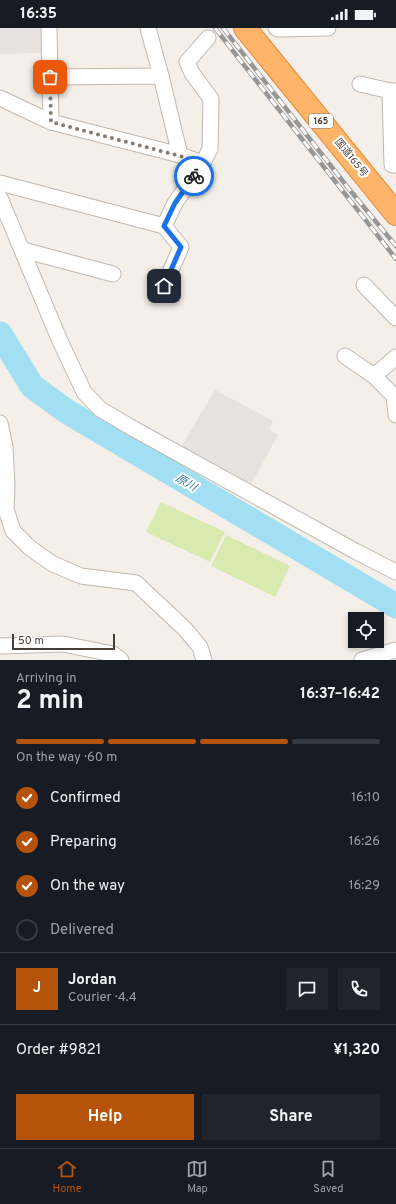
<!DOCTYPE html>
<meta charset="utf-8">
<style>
:root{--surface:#171b24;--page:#20242c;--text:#f1f3f6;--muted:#9ea1a6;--line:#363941;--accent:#b45309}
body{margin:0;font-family:Overpass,"Noto Sans JP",sans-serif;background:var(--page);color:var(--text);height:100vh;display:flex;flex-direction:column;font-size:15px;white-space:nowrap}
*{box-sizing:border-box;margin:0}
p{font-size:13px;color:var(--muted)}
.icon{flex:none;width:22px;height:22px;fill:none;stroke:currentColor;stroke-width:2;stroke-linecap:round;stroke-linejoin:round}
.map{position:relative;height:632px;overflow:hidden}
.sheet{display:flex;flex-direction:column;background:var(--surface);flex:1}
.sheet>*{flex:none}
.controls{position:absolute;left:348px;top:584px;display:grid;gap:8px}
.controls a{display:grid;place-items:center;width:36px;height:36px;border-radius:0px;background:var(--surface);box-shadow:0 2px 6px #0003;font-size:20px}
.scale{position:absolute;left:12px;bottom:10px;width:103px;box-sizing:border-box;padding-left:4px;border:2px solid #483e36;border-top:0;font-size:11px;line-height:14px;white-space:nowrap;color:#483e36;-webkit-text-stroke:3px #fff;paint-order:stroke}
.pin{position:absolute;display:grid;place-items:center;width:34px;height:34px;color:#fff;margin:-17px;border-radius:8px;box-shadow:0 2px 6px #0006}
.courier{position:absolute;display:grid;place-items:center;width:40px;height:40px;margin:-20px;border:3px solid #1a73e8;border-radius:50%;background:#fff;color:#222;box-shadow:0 1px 5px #0007}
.headline em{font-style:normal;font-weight:700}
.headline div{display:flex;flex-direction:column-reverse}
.headline{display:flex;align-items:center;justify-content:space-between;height:68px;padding:0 16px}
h1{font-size:26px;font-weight:700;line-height:30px}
.bar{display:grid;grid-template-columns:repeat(4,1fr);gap:6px 4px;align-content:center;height:48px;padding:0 16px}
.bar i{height:5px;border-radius:3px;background:var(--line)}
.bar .active{background:var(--accent)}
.bar p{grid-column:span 4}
.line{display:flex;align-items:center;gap:10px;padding:0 16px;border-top:1px solid var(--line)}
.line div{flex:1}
.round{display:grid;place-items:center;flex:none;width:42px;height:42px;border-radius:0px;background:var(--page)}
ol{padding:0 16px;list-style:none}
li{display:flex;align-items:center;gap:12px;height:44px}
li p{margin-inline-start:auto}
li .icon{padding:4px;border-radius:50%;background:var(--accent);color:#fff;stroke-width:4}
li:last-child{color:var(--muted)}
li i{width:22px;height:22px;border:2px solid var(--line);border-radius:50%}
.primary-button{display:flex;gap:8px;margin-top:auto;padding:8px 16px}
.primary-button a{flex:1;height:46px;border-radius:0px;background:var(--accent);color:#fff;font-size:16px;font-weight:700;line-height:46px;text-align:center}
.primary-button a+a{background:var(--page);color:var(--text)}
.status{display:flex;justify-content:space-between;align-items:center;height:28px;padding:0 20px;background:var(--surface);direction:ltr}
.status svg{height:11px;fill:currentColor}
.tab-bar{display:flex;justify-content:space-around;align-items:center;height:56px;border-top:1px solid var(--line);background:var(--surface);font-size:11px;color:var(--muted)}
.tab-bar a{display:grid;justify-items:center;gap:2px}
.tab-bar .active{color:var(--accent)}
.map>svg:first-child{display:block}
</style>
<div class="status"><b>16:35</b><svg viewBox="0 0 49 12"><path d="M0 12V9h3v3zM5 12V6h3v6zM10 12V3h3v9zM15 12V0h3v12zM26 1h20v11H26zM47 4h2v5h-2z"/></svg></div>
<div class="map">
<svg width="396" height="632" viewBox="0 0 396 632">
<rect width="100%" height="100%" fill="#f4efe8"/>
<g fill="#d9eab0">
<path d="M161,474L225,504L210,534L146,504Z"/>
<path d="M226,507L290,538L275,569L211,538Z"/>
</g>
<g fill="#e6e2e0">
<path d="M0,0H44V25L0,26Z"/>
<path d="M215,362L273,393L269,402L278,407L251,456L181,419Z"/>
</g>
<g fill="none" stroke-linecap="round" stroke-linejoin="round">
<path stroke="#a3dff2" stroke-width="25" d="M0,306L32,358L66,383L396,578"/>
<g stroke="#c3b8ad" stroke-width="17">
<g id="minor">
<path d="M49,0L51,94"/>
<path d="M148,0L161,48"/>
<path d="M276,0L278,1L328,0"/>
<path d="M360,56L390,63"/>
<path d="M396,63H390L392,137H396"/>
<path d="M0,70L51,94L180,127"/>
<path d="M203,135L210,121L211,71L192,45L187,34L208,10"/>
<path d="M0,155L164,198L175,175L203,135L180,127L161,48L50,49"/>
<path d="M0,170L60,313L84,364L100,381L134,401L355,523L396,544"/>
<path d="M23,222L113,246"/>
<path d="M364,257L396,290"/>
<path d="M164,258L181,219L164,198"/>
<path d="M345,328L374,348L394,368L396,387"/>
<path d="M374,348L396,329"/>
<path d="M0,395L5,419L7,458L6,481L13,503L30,520L53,536L81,548L136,555L185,601L200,619L204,632"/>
<path d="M0,618L63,616L113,626L121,632"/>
<path d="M362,632L396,622"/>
</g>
</g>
<g stroke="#e28635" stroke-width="24">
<path id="highway" d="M245,0L396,186"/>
</g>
<use href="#minor" stroke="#fff" stroke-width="15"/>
<use href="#highway" stroke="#ffb569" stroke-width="22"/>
<g stroke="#979797" stroke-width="4.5">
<g id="rail">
<path d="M215,0L396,231"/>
<path d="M223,0L349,161L396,218"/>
</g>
</g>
<use href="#rail" stroke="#fff" stroke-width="3" stroke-dasharray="9" stroke-linecap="butt"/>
</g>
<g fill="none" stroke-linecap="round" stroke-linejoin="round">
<path stroke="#847c74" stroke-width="4" stroke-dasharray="0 7.2" d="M50,49L51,94L180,128L203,135L194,148"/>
<path stroke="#1a73e8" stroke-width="5" d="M164,258L181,219L164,198L175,175L194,148"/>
</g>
<g text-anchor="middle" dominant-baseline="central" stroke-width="4" stroke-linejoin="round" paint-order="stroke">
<rect fill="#fff" stroke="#7f7872" stroke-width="1" x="309" y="86" width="24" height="14" rx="3"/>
<g font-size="9" font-weight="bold" fill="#483e36">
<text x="321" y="93">165</text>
</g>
<g font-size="10" fill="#483e36" stroke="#fff">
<text transform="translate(351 130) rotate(51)">国道165号</text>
</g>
<g font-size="11" font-style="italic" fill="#277997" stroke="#fff">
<text transform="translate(186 455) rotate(31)">原川</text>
</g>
</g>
</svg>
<div class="controls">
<a><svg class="icon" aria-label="locate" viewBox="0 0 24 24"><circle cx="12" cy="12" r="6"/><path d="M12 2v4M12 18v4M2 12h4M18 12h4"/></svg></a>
</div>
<div class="scale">50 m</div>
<div class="pin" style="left:50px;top:49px;background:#ea580c"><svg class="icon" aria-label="bag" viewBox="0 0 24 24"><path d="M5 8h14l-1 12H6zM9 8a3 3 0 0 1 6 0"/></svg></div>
<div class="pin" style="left:164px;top:258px;background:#1f2937"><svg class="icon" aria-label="home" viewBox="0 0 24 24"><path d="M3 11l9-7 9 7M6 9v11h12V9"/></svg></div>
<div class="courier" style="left:194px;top:148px"><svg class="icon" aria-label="bike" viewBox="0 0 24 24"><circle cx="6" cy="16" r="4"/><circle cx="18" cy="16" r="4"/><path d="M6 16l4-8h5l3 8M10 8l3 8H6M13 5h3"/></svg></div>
</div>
<section class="sheet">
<div class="headline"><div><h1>2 min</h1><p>Arriving in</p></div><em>16:37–16:42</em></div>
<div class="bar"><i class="active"></i><i class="active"></i><i class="active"></i><i></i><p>On the way · 60 m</p></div>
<ol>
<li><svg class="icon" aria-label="check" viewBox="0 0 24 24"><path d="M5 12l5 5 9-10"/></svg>Confirmed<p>16:10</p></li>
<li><svg class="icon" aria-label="check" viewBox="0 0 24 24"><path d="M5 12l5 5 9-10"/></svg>Preparing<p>16:26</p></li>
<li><svg class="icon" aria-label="check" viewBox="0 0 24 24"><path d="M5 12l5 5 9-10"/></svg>On the way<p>16:29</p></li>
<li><i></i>Delivered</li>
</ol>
<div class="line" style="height:72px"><b class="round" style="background:var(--accent);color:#fff">J</b><div><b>Jordan</b><p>Courier · 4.4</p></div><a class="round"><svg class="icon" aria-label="chat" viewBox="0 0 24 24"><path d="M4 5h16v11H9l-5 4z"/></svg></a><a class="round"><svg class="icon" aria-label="phone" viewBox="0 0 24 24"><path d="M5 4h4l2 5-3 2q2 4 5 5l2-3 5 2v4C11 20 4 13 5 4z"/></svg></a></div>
<div class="line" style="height:52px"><div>Order #9821</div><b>¥1,320</b></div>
<div class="primary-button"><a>Help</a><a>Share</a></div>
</section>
<nav class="tab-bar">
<a class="active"><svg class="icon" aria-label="home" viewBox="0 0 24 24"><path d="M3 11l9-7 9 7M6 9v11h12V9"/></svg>Home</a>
<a><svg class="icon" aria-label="map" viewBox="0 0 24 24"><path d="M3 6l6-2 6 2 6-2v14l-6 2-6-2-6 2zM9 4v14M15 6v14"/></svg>Map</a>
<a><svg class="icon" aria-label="saved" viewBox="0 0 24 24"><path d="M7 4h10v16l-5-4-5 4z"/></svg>Saved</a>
</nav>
